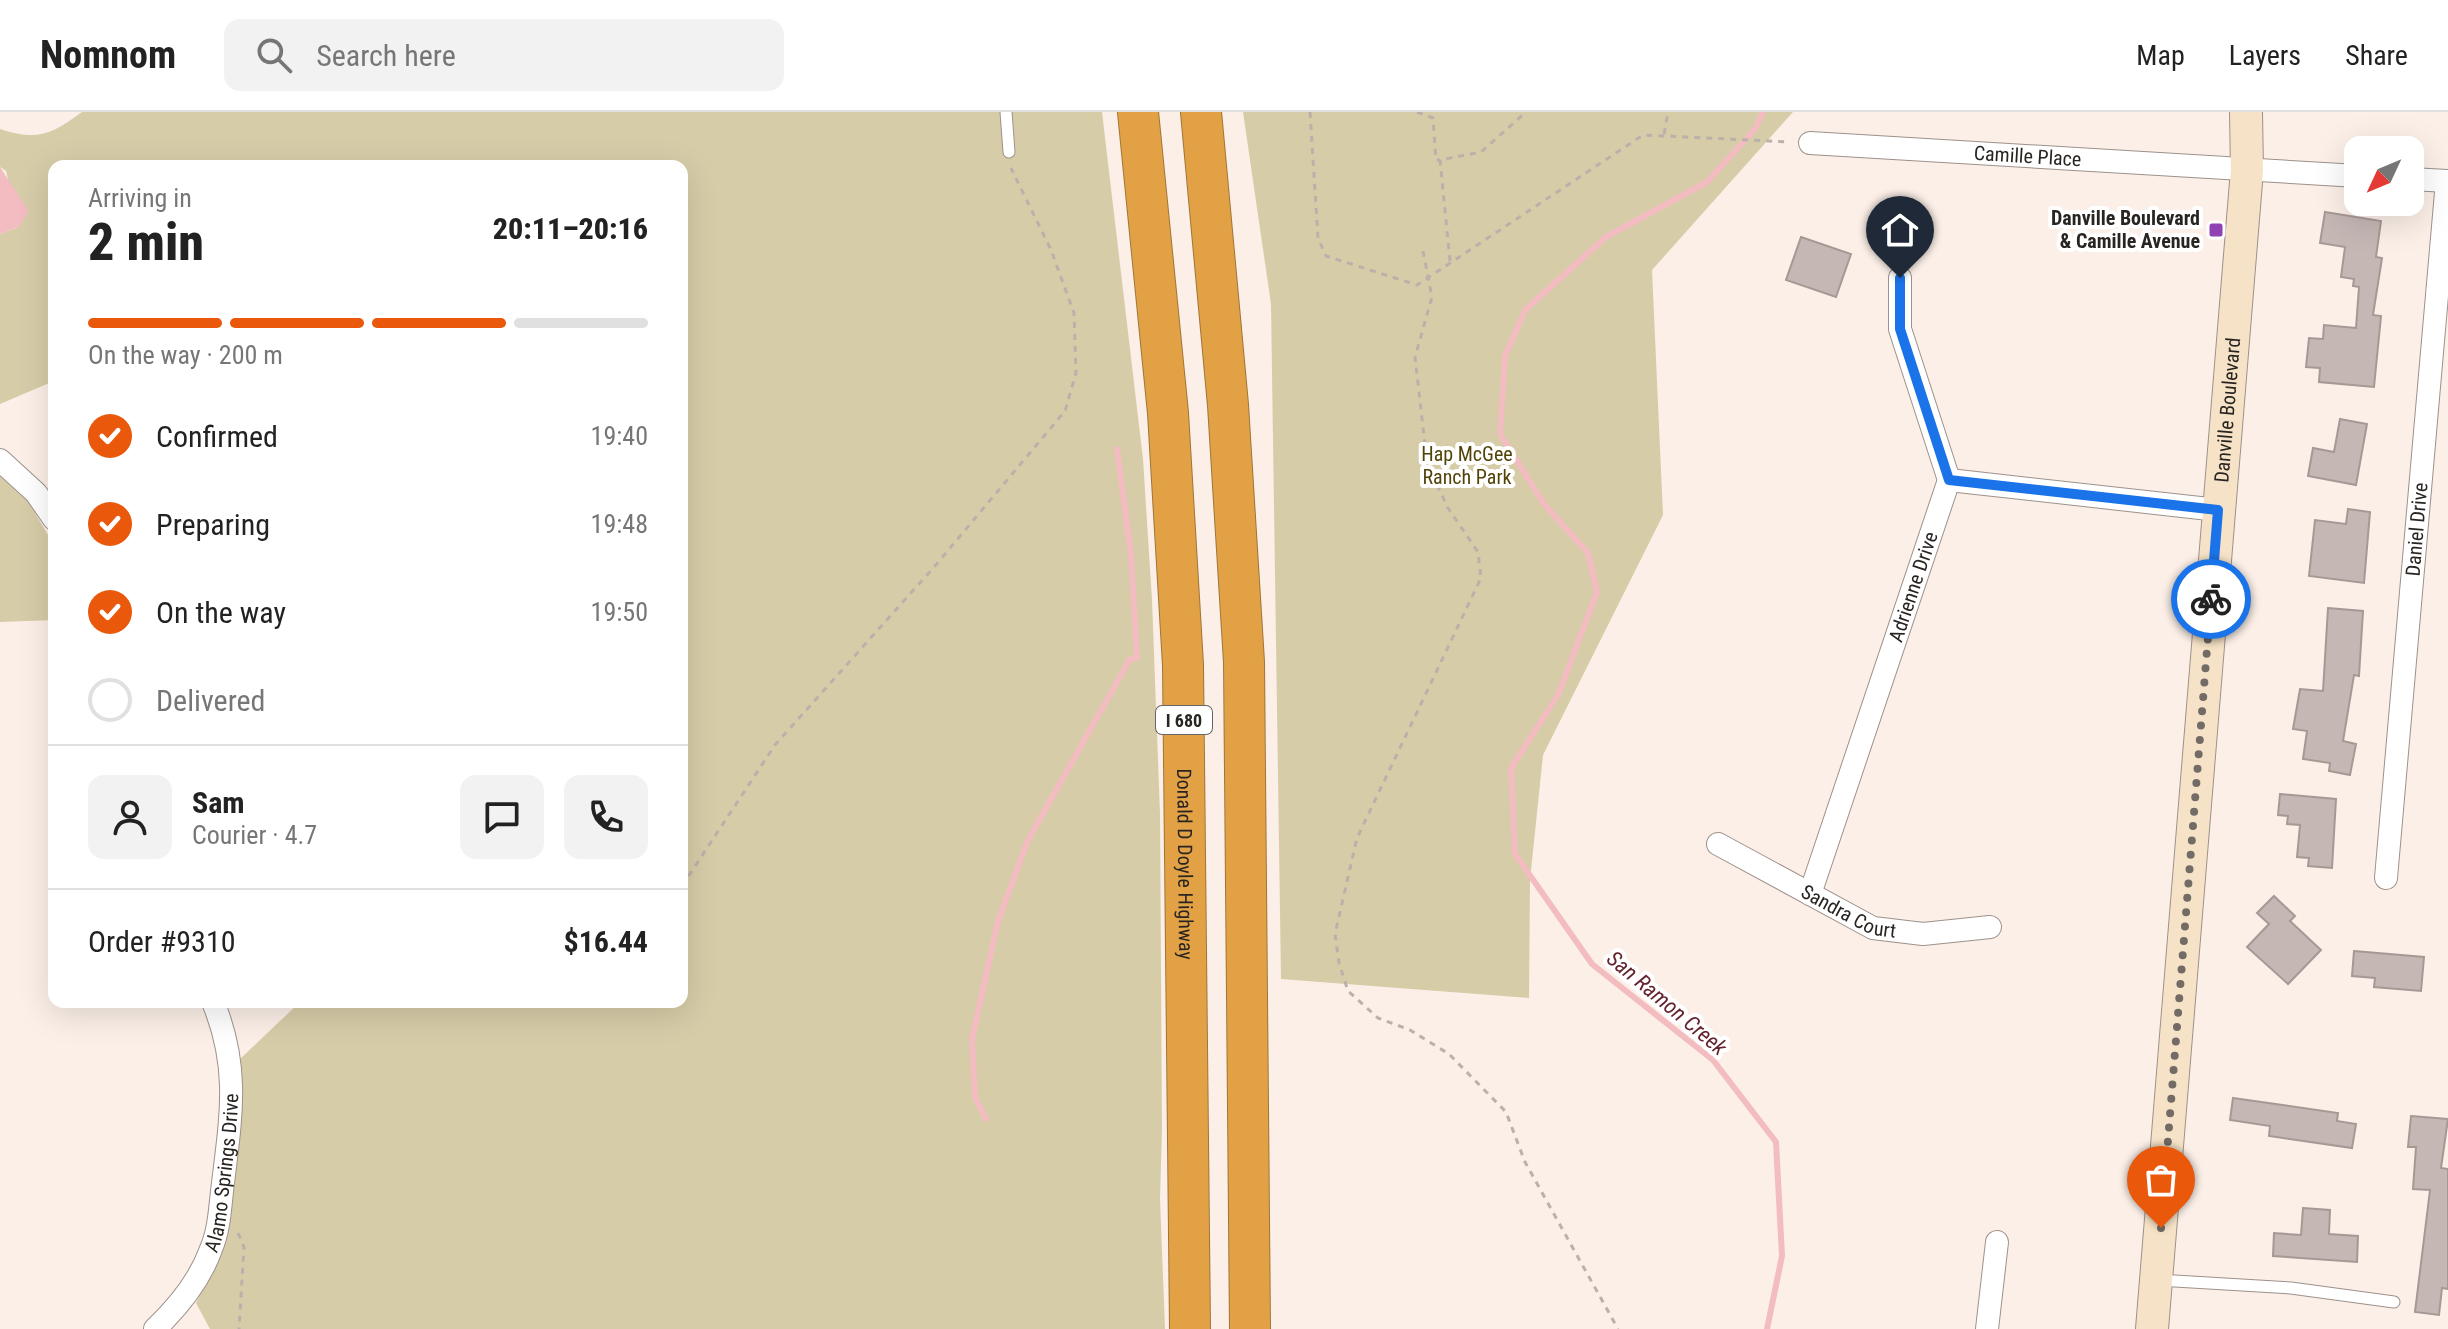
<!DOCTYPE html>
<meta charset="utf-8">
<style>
:root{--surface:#fff;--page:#f2f2f2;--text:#222;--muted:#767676;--line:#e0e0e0;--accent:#ea580c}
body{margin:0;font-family:"Roboto Condensed",sans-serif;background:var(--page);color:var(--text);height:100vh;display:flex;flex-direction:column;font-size:30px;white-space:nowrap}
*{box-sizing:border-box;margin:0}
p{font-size:26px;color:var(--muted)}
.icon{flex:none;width:44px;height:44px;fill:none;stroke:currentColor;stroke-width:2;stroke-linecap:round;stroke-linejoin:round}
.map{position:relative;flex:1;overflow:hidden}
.panel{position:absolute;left:48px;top:48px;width:640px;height:848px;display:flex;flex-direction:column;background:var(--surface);border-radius:16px;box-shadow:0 8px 32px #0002}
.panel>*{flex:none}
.needle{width:52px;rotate:226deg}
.controls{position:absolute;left:2344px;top:24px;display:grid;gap:16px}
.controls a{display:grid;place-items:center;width:80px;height:80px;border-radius:16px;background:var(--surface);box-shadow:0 8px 32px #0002;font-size:40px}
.pin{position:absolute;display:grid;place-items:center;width:68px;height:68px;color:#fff;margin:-82px -34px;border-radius:50% 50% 50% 0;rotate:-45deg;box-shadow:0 0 8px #0007}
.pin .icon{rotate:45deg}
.courier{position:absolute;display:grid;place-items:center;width:80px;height:80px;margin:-40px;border:6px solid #1a73e8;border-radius:50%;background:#fff;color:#222;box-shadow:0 2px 10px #0007}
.summary em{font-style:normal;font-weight:800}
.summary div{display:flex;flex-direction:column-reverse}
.summary{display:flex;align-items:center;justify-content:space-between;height:136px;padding:0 40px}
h1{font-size:52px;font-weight:800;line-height:60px}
.bar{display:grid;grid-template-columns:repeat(4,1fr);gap:12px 8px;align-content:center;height:96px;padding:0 40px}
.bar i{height:10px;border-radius:6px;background:var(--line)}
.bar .on{background:var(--accent)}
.bar p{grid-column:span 4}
.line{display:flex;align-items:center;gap:20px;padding:0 40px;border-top:2px solid var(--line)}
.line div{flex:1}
.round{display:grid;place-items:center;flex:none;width:84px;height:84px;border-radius:16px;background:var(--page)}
ol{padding:0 40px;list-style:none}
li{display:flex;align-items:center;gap:24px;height:88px}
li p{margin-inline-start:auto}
li .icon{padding:8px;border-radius:50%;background:var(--accent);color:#fff;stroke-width:4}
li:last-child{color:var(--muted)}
li i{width:44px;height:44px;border:4px solid var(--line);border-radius:50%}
header{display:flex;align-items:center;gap:48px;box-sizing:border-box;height:112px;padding:0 40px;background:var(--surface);border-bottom:2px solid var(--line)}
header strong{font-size:38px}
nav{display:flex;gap:44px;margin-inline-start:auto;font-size:28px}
.search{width:560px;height:72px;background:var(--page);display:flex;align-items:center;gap:20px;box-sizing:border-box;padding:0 28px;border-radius:16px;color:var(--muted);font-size:30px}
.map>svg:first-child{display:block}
</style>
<header>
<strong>Nomnom</strong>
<div class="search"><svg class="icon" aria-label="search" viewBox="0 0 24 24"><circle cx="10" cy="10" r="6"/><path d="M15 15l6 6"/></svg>Search here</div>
<nav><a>Map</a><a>Layers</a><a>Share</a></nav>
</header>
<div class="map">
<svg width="2448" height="1217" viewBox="0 0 2448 1217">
<rect width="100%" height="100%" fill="#fbefe7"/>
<g fill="#d7cca8">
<path d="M82,0H1102L1143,347L1152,488L1160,701L1162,1016L1160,1087L1165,1217H210L196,1191C202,1178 211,1165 214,1151C227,1099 248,1000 239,948L300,890H682V54H54V269L0,292V122L19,115L6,59L0,55V17C37,29 51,23 82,0Z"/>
<path d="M1243,0H1793L1652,158L1663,403L1543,643L1530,768L1529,886L1281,867L1271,192Z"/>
<path d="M0,362L28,389L52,430L54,508L0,510Z"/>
</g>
<path fill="#f2bcc0" d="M0,55L29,99L19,115L0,122Z"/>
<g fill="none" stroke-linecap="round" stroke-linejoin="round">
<g stroke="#f2bcc0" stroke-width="6">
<path d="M1763,0L1755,17L1707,70L1606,125L1525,198L1505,244L1500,322L1544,392L1588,441L1597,480L1558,583L1511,656L1515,742L1592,852L1713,948L1776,1030L1782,1144L1767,1217"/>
<path d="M986,1007L975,985L972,927L998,809L1028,728L1130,547L1137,546L1131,443L1117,337"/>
</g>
</g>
<g fill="#c5b7b4" stroke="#a69895" stroke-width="2">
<path d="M2325,100L2381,109L2376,145L2382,146L2373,203L2381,204L2374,275L2319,270L2320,256L2306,255L2309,226L2323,227L2324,213L2356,216L2359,175L2353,174L2354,167L2341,165L2345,135L2320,131Z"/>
<path d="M1801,125L1851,142L1836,185L1786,168Z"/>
<path d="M2340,307L2367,312L2356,373L2308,364L2313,336L2334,340Z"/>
<path d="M2348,397L2370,400L2364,471L2309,464L2315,408L2346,412Z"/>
<path d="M2328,496L2363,499L2359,564L2354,563L2343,629L2356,632L2350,663L2329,659L2330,651L2303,647L2307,619L2293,617L2300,577L2323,579Z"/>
<path d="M2280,682L2336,687L2332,756L2308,754L2309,746L2297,745L2300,713L2287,712L2288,704L2278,703Z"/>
<path d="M2274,784L2295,804L2290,809L2321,838L2288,872L2247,835L2269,812L2257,801Z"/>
<path d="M2354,839L2424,845L2421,879L2374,875L2375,866L2352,864Z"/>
<path d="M2233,986L2338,1001L2337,1009L2356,1012L2352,1036L2269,1024L2270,1014L2230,1008Z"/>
<path d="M2411,1004L2448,1007L2441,1056L2448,1057V1177L2442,1176L2439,1203L2415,1200L2430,1078L2413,1077L2416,1035H2408Z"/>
<path d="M2303,1096L2330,1098L2329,1122L2358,1124L2357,1150L2273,1144L2274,1121L2301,1123Z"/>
</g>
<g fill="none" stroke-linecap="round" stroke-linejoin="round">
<g stroke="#9d918b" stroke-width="13">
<g id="service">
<path d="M1006,0L1009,40"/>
<path d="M2158,1168L2291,1176L2394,1190"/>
</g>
</g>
<g stroke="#9d918b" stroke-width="24">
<g id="minor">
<path id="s1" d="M1810,31L2358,64"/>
<path d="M2410,67L2448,69"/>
<path d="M0,348L36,381L54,407"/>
<path d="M1949,368L2218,398"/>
<path id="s2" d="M1718,732L1873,816L1923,822L1990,815"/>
<path id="s3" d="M2386,766L2447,69"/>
<path id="s4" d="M1810,782L1949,368L1900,217V166"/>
<path id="s5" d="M155,1217C178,1195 200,1168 211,1137C220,1116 220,1093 223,1071C231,1004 240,955 213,890"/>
<path d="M1987,1217L1997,1130"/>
</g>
</g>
<g stroke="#9d918b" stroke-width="34">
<g id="secondary">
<path id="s6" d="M2152,1217L2247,58L2246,0"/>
</g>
</g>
<g stroke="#a17538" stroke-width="42">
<g id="motorway">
<path id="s7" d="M1138,0L1168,301L1183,553L1190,1217"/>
<path d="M1201,0L1228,293L1244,550L1250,1217"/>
</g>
</g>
<g stroke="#bbb1ab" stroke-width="3" stroke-dasharray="6 6" stroke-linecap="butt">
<path d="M1310,0L1318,126L1326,144L1417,173L1643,23L1790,30"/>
<path d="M1417,0L1433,6L1436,48H1440"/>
<path d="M1664,22L1668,0"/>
<path d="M1423,139L1432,185L1415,245L1427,351L1448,396L1478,440L1481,466L1357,726L1335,822L1339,851L1348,879L1378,906L1410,918L1449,942L1506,1000L1525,1050L1618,1217"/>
<path d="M1450,149L1440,48L1481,40L1526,0"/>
<path d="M682,774L775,633L935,454L1065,299L1076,261L1074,201L1051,138L1011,56"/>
<path d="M238,1121L244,1135L239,1217"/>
</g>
<use href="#service" stroke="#fff" stroke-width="11"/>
<use href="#minor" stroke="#fff" stroke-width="22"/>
<use href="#secondary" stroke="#f6e3c7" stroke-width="32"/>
<use href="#motorway" stroke="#e2a145" stroke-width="40"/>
</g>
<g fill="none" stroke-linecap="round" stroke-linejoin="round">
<path stroke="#726b66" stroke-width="8" stroke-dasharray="0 14.4" d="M2161,1116L2211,487"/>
<path stroke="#1a73e8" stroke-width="10" d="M1900,166V217L1949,368L2218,398L2211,487"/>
</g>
<rect fill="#9041b2" stroke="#fff" stroke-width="3" x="2208" y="110" width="16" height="16" rx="4"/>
<g text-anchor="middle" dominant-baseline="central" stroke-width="8" stroke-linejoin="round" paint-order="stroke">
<rect fill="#fff" stroke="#686664" stroke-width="2" x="1156" y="594" width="56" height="28" rx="6"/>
<g font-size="18" font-weight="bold" fill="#282421">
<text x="1184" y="608">I 680</text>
</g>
<g font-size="20" fill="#282421" stroke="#fff">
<text stroke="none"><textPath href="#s1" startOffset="218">Camille Place</textPath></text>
<text stroke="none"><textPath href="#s6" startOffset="922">Danville Boulevard</textPath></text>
<text stroke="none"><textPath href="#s3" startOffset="350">Daniel Drive</textPath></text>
<text stroke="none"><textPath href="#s4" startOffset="324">Adrienne Drive</textPath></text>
<text stroke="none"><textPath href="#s7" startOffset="754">Donald D Doyle Highway</textPath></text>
<text stroke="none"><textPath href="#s2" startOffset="148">Sandra Court</textPath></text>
<text stroke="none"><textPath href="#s5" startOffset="176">Alamo Springs Drive</textPath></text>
</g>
<g font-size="20" font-weight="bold" fill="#282421" stroke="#fff" text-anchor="end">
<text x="2200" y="106">Danville Boulevard<tspan x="2200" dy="23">&amp; Camille Avenue</tspan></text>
</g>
<g font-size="20" fill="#524309" stroke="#fff">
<text x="1467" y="342">Hap McGee<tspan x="1467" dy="23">Ranch Park</tspan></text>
</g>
<g font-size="22" font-style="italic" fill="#64232e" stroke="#fff">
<text transform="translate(1667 891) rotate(40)">San Ramon Creek</text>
</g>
</g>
</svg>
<div class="controls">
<a><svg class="needle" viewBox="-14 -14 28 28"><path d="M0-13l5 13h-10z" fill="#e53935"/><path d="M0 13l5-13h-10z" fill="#767676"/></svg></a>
</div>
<div class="pin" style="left:2161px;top:1116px;background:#ea580c"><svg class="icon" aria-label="bag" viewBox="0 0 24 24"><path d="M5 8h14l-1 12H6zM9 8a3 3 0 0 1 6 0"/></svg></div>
<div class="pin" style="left:1900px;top:166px;background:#1f2937"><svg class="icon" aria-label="home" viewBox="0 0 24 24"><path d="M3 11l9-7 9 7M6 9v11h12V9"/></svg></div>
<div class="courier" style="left:2211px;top:487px"><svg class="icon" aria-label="bike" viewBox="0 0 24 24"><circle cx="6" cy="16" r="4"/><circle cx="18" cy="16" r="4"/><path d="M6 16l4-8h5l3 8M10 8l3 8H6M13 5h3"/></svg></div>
<section class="panel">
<div class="summary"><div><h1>2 min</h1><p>Arriving in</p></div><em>20:11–20:16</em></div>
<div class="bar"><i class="on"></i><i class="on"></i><i class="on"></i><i></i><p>On the way · 200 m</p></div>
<ol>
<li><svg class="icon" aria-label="check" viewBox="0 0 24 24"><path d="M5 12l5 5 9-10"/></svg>Confirmed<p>19:40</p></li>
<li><svg class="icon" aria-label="check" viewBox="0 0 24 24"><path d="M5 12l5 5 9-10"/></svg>Preparing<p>19:48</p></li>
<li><svg class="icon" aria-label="check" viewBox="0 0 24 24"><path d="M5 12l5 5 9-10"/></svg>On the way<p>19:50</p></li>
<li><i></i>Delivered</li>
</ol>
<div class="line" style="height:144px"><a class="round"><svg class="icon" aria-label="person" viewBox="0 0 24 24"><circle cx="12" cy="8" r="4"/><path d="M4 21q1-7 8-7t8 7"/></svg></a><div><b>Sam</b><p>Courier · 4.7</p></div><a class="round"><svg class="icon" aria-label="chat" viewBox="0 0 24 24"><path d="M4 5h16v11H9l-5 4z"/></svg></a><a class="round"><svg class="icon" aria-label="phone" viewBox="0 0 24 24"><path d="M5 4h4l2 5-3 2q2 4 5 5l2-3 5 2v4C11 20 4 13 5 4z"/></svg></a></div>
<div class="line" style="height:104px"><div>Order #9310</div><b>$16.44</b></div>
</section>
</div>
